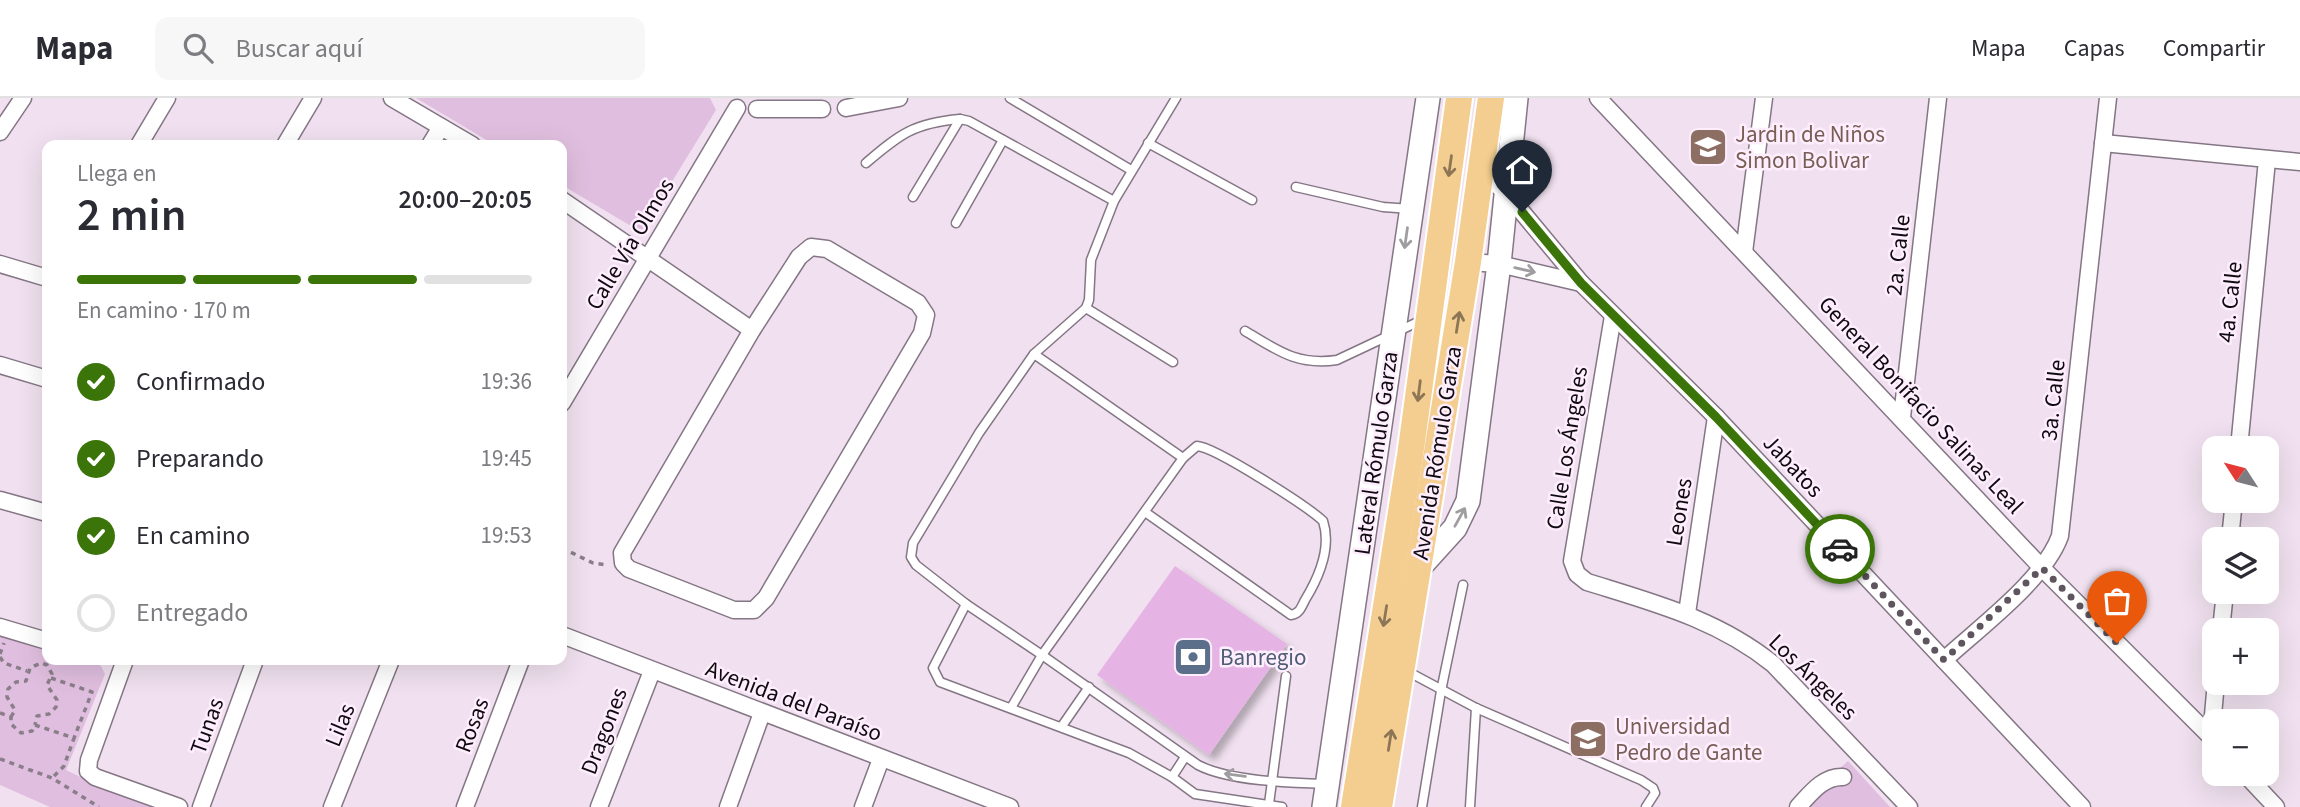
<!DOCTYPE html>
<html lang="es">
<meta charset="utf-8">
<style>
:root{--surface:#fff;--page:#f7f7f7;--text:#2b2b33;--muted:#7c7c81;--line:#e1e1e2;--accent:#3b7509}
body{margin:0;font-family:"Source Sans 3",sans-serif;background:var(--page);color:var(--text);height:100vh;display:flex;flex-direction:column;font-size:26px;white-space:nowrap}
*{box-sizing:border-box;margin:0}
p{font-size:23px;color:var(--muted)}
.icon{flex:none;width:38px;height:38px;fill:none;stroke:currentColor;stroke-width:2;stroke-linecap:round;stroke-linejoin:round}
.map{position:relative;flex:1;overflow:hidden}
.drawer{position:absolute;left:42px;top:42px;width:525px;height:525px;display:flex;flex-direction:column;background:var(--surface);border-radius:14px;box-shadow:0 7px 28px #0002}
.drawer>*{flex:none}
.needle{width:46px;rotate:306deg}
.buttons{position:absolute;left:2202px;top:338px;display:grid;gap:14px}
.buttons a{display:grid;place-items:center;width:77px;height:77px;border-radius:14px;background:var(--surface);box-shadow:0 7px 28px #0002;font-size:35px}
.pin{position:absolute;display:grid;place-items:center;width:60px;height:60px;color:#fff;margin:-72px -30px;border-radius:50% 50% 50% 0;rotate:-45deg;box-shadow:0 0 7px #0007}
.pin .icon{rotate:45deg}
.courier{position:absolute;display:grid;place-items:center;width:70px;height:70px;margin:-35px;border:5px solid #3b7509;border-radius:50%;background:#fff;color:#222;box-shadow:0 2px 9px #0007}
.summary em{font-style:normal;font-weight:600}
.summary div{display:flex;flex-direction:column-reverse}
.summary{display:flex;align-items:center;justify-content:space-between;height:119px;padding:0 35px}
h1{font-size:46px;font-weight:600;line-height:52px}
.bar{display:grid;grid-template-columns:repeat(4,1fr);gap:10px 7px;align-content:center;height:84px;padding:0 35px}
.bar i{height:9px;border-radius:5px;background:var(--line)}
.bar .active{background:var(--accent)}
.bar p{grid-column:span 4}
ol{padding:0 35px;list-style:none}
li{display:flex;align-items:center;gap:21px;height:77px}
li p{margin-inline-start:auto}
li .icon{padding:7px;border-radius:50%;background:var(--accent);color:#fff;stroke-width:4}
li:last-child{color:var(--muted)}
li i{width:38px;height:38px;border:4px solid var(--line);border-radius:50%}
header{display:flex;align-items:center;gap:42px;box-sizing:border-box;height:98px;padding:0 35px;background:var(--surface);border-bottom:2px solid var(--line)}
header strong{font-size:33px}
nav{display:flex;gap:38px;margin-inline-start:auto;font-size:24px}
.search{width:490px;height:63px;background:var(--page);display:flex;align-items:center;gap:18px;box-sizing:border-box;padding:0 24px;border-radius:14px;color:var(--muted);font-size:26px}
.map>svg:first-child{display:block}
</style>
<header>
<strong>Mapa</strong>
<div class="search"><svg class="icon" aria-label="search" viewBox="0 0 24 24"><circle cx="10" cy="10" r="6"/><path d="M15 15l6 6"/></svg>Buscar aquí</div>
<nav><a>Mapa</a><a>Capas</a><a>Compartir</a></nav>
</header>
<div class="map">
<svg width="2300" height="709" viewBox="0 0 2300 709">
<defs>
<filter id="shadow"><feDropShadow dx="6" dy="6" stdDeviation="3.5" flood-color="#0004"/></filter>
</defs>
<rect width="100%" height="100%" fill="#f1e1f0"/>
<g fill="#e0bedf">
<path d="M416,0H710L716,12L641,134L562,87V47H495Z"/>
<path d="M0,537L47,551V562H87L101,568L105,576L66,672L112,694L156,709H50L0,687Z"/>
<path d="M1848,663L1890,709H1797Z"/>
</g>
<path fill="#e5b4e4" filter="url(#shadow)" d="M1175,468L1287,546L1209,657L1097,577Z"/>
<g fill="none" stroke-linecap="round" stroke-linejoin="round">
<g stroke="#847684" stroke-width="11">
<g id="lane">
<path d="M1010,0L1131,72"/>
<path d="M1148,45L1252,102"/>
<path d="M866,65C900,36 914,25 960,21"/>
<path d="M1296,89L1383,109L1411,111"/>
<path d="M913,99L960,21L969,23L1114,103L1091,162L1089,202L1086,210L1034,256"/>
<path d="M1114,103L1176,0"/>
<path d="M956,125L1003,42"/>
<path d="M1086,210L1173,264"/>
<path d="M1245,233C1277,252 1297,268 1337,262L1422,222"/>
<path d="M1183,360L1034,256L979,335L913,445L911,459L916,467L966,506L1042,557L1198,667C1229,683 1290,685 1326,686"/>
<path d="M966,506L933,570L940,584L1129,655L1172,679L1195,696L1282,709"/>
<path d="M1405,572L1476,610L1641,682L1653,690L1655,695L1646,709"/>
<path d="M1011,610L1042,557L1183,360L1197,348C1215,349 1307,408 1323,423C1332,450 1319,479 1305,502C1301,510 1299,516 1291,517L1145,414"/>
<path d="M1062,628L1089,589"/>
<path d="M1172,679L1185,659"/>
<path d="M1269,706L1286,578"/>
<path d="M1422,709L1441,593L1463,487"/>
<path d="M1470,709L1476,610"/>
</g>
</g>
<g stroke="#847684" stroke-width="19">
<g id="street">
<path d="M392,0L472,47"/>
<path d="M1598,0L2042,470L2214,642"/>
<path d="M846,10L899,0"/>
<path d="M757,11H822"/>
<path d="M0,34L23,0"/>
<path d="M2103,45L2300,64"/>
<path d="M139,47L167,0"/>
<path d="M285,47L313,0"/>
<path d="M430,47L441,29"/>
<path d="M1481,73L1507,96L1581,185L1716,319L2082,709"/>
<path d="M562,102L752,232"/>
<path d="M811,149L827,151L918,205L926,217L922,235L766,500L754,512H734L629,471L623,465L622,455L752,232L799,159Z"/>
<path d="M1744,154L1764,0"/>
<path d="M1468,164L1499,166L1581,185"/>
<path d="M0,166L47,180"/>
<path d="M1613,218L1572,463L1577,476L1587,484C1654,505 1717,521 1773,566L1909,709"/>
<path d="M0,267L47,281"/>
<path d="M562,305L737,10"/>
<path d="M1902,319L1938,0"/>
<path d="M2239,350L2267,62"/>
<path d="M0,402L47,415"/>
<path d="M2230,441L2234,402"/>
<path d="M1687,515L1716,319"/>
<path d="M0,529L47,543"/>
<path d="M2221,532L2225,494"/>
<path d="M562,537L1010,709"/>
<path d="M125,562L89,662L88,673L95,679L179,709"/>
<path d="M1944,562C1980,529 2044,482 2060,438L2108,0"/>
<path d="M2211,639L2216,584"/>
<path d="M2245,676L2276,709"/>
<path d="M201,709L255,562"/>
<path d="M332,709L391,562"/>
<path d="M465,709L521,562"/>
<path d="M599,709L652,573"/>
<path d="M728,709L762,615"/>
<path d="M863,709L881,661"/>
<path d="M1798,709C1810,696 1823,678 1843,679"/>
</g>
</g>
<g stroke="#847684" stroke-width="26">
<g id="secondary">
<path d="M1417,472L1455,430L1468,403L1499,166L1516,0"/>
<path d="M1324,709L1428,0"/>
</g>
</g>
<g stroke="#fff" stroke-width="30">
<g id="primary">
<path d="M1354,709L1410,358L1459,0"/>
<path d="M1379,709L1468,164L1491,0"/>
</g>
</g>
<g stroke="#897e89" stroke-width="3.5" stroke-dasharray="5 5" stroke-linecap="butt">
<path d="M562,450L593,465L608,467"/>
<path d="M0,556L4,545"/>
<path d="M0,559L4,565L27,573"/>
<path d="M51,580L92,594L74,640"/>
<path d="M0,615L11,619V626L21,635L32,633L35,627L74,640L64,668L52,680"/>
<path d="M11,619L15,612L7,599L8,591L16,584L26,583L30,570L41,565L47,567L52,576L47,587L57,602L56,609L49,616L37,618L35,627"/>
<path d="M0,661L52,680L99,709"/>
</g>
<use href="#lane" stroke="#fff" stroke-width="8"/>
<use href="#street" stroke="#fff" stroke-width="16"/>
<use href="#secondary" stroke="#fff" stroke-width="23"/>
<use href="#primary" stroke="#f3ce90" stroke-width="26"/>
</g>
<defs><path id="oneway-shaft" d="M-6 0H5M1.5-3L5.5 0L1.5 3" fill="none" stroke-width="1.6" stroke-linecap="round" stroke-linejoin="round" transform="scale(1.75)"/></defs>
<g stroke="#8c7656">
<use href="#oneway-shaft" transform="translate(1450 68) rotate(98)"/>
<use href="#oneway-shaft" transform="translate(1458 224) rotate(-81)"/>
<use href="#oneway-shaft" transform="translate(1419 293) rotate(97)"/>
<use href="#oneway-shaft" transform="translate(1385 518) rotate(99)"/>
<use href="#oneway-shaft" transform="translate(1390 642) rotate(-81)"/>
</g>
<g stroke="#9f9d9f">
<use href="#oneway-shaft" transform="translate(1406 140) rotate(98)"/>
<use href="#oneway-shaft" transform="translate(1525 172) rotate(13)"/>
<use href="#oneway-shaft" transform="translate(1460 419) rotate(-61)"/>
<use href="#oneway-shaft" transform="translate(1235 677) rotate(-173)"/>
</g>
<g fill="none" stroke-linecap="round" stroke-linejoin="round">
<path stroke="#5e555e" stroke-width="7" stroke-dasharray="0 12.6" d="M1840,451L1944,562L2042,470L2117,545"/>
<path stroke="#3b7509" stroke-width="9" d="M1522,114L1581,185L1716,319L1840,451"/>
</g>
<defs>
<g id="school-square" transform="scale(2.0125)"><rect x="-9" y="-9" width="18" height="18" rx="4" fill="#8d6e63" stroke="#feeefd"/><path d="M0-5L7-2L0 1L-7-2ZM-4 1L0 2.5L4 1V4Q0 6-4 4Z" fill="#fff"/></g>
<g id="bank-square" transform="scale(2.0125)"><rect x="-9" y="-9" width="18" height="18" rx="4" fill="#5c6f8a" stroke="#feeefd"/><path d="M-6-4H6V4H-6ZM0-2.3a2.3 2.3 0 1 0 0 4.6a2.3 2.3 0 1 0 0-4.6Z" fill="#fff"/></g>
</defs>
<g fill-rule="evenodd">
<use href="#school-square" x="1708" y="49"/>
<use href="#bank-square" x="1193" y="559"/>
<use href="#school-square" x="1588" y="641"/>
</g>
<g text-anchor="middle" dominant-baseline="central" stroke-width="5" stroke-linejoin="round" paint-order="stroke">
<g font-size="23" fill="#785e54" stroke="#feeefd" text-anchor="start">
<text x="1735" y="36">Jardin de Niños<tspan x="1735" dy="26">Simon Bolivar</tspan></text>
<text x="1615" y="628">Universidad<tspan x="1615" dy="26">Pedro de Gante</tspan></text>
</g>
<g font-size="23" fill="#0f0a0f" stroke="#feeefd">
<text transform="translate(630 146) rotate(-59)">Calle Vía Olmos</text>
<text transform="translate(1898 157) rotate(-84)">2a. Calle</text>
<text transform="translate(2230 204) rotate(-84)">4a. Calle</text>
<text transform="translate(2053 302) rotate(-84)">3a. Calle</text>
<text transform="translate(1921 307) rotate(47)">General Bonifacio Salinas Leal</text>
<text transform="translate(1567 350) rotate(-81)">Calle Los Ángeles</text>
<text transform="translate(1376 355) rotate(-82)">Lateral Rómulo Garza</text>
<text transform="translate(1437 355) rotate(-81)">Avenida Rómulo Garza</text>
<text transform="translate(1793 368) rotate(47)">Jabatos</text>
<text transform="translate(1679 414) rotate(-81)">Leones</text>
<text transform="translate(1813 579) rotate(44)">Los Ángeles</text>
<text transform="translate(794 603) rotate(21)">Avenida del Paraíso</text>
<text transform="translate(340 627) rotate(-68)">Lilas</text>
<text transform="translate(472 627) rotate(-69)">Rosas</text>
<text transform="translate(207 628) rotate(-70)">Tunas</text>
<text transform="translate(604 633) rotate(-69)">Dragones</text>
</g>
<g font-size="23" fill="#4e5e75" stroke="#feeefd" text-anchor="start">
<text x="1220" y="559">Banregio</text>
</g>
</g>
</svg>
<div class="buttons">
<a><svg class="needle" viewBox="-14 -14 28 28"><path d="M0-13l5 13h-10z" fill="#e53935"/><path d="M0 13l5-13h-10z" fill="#7c7c81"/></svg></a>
<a><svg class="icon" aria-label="layers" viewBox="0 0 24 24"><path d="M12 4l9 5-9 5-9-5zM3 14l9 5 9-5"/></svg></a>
<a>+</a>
<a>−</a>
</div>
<div class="pin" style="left:2117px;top:545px;background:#ea580c"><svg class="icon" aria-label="bag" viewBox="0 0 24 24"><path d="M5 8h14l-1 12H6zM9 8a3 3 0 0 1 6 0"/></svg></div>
<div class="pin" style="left:1522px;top:114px;background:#1f2937"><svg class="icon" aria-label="home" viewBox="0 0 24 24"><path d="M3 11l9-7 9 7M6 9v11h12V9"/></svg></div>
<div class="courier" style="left:1840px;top:451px"><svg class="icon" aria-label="car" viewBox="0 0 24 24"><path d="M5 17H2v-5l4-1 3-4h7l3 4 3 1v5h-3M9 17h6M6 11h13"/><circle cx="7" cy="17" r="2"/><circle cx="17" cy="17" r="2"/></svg></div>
<section class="drawer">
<div class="summary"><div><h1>2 min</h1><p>Llega en</p></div><em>20:00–20:05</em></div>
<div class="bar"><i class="active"></i><i class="active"></i><i class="active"></i><i></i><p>En camino · 170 m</p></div>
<ol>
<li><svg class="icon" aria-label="check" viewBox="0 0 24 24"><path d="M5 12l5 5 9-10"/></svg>Confirmado<p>19:36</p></li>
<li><svg class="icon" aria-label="check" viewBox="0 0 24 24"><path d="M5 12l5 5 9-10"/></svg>Preparando<p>19:45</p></li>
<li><svg class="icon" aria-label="check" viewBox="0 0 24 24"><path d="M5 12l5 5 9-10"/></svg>En camino<p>19:53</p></li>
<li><i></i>Entregado</li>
</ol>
</section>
</div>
